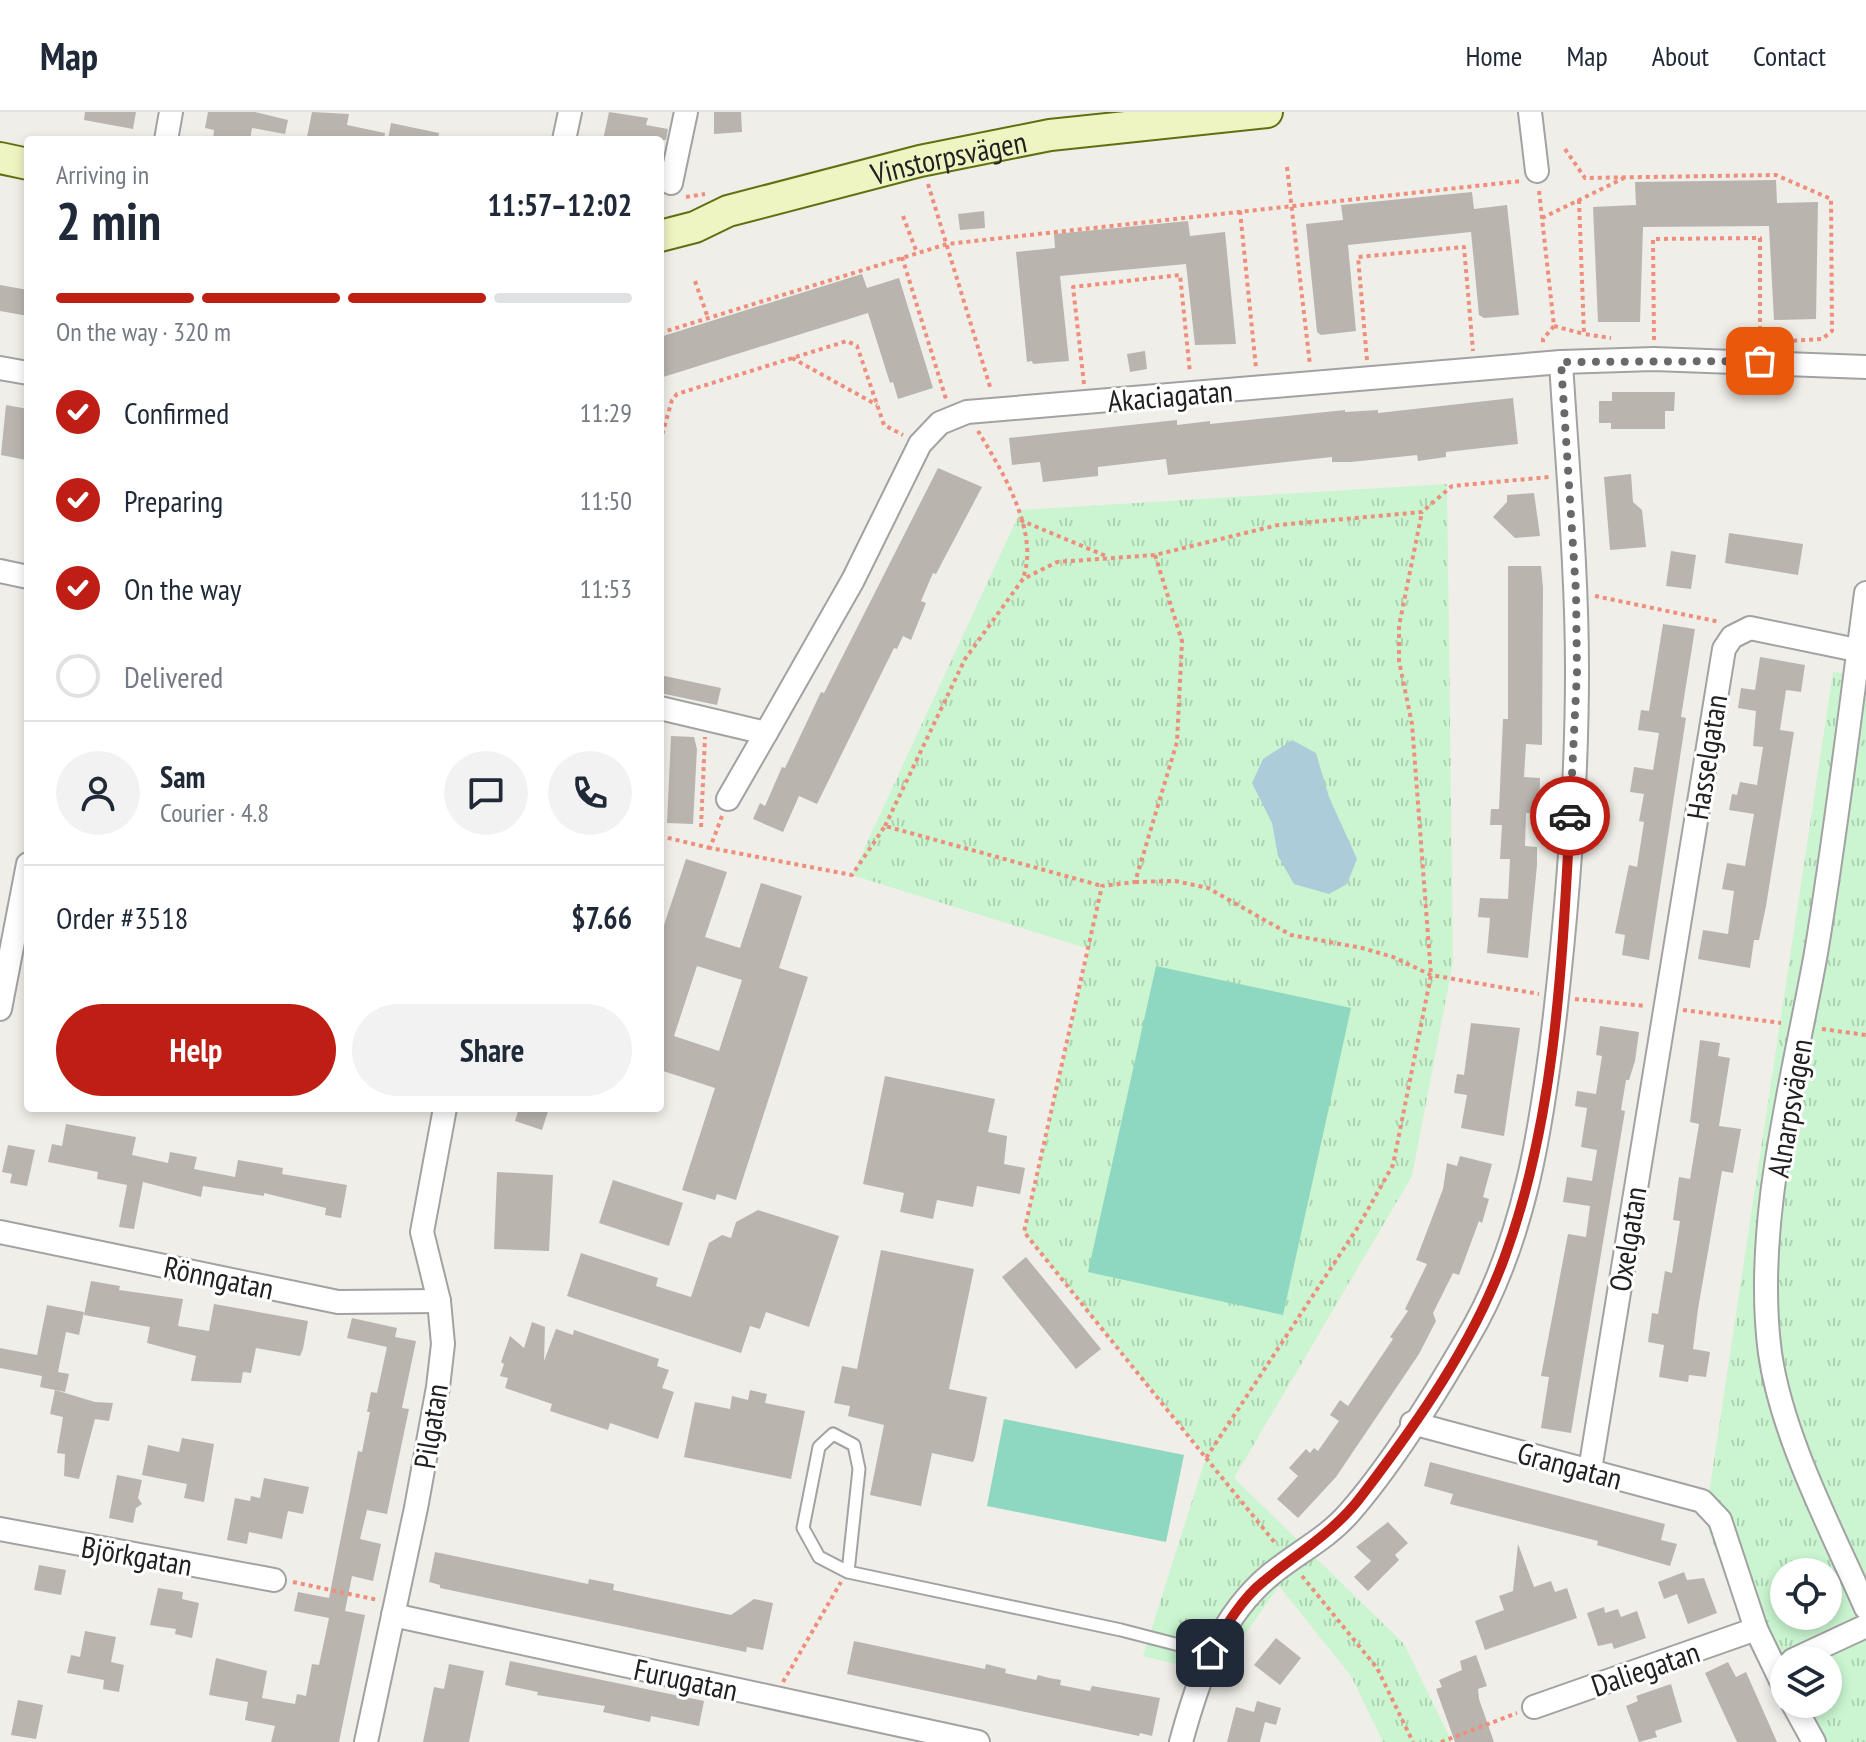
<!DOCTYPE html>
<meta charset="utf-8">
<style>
:root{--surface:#fff;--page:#f2f2f3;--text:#1f2937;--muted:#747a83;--line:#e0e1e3;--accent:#be1e13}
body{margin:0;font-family:"PT Sans Narrow",sans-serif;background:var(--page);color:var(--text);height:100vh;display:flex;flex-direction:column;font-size:30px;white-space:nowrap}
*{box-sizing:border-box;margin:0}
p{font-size:26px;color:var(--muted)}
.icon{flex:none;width:44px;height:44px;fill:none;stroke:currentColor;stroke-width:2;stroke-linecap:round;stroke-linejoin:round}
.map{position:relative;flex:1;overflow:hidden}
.sheet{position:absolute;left:24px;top:24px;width:640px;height:976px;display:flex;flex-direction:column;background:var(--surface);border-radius:8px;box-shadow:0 4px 12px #0003}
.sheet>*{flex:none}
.tools{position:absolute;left:1770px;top:1446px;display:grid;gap:16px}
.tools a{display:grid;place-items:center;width:72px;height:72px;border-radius:50%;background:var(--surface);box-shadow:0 4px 12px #0003;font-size:40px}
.pin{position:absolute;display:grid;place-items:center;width:68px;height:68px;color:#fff;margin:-34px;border-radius:16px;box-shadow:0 4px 12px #0006}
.courier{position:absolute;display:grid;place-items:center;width:80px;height:80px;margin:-40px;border:6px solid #be1e13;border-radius:50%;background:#fff;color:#222;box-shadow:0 2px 10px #0007}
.headline em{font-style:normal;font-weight:800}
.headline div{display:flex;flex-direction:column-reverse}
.headline{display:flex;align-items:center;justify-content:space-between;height:136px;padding:0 32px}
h1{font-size:52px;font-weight:800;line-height:60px}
.bar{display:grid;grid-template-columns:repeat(4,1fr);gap:12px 8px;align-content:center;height:96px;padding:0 32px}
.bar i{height:10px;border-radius:6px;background:var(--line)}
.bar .active{background:var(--accent)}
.bar p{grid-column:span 4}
.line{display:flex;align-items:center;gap:20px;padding:0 32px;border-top:2px solid var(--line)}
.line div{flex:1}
.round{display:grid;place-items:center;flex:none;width:84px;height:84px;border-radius:42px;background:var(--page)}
ol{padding:0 32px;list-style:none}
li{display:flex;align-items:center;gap:24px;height:88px}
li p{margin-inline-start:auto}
li .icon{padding:8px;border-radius:50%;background:var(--accent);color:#fff;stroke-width:4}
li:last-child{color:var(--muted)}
li i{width:44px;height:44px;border:4px solid var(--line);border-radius:50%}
.primary-button{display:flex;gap:16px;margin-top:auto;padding:16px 32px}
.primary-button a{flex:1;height:92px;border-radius:48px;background:var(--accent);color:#fff;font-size:32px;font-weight:800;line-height:92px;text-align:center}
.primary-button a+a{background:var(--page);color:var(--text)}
header{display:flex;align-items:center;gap:48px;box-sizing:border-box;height:112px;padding:0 40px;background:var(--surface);border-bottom:2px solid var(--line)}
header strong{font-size:38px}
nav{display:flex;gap:44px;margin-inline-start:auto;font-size:28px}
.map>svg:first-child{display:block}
</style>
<header>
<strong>Map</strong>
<nav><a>Home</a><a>Map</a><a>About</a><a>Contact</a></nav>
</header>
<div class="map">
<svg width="1866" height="1630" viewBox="0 0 1866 1630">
<defs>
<pattern id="park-tufts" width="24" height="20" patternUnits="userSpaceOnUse" patternTransform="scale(2)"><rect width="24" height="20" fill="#caf5d0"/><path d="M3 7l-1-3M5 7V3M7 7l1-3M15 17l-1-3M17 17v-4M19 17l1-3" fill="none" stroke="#add2b2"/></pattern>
</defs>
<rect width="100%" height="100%" fill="#f0eee8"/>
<g fill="url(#park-tufts)" fill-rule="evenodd">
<path d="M1447,372L1453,850L1412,1064L1234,1366L1404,1532L1452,1630H1383L1351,1564L1279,1474L1217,1562L1143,1544L1206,1345L1024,1120L1089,837L852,763L1021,398Z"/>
<path d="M1833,560L1866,564V1630H1804L1747,1527L1705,1408ZM1784,1460H1828V1504H1784ZM1784,1548H1828V1592H1784Z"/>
</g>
<g fill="#8ed7c0">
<path d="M1156,854L1351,896L1283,1203L1088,1160Z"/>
<path d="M1004,1307L1184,1343L1166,1430L987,1394Z"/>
</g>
<path fill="#adccd9" d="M1292,628L1316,641L1329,685L1357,747L1347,772L1329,782L1294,772L1278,744L1272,711L1252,671L1263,647Z"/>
<g fill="#b9b4ae" fill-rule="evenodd">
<path d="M85,0H136L133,17L84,8Z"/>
<path d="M208,0H255L288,8L285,22L252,16L250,28H213L214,18L205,16Z"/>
<path d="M312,0L349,2L347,13L385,21L384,28L307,25Z"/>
<path d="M609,0L648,6L646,13L668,17L666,28H603Z"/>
<path d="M714,0H741L742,20L714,22Z"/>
<path d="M391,11L439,21L438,28H388Z"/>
<path d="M1776,68L1777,91L1818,90L1816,207L1774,208L1769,114L1643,115L1640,210H1598L1593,95L1636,93L1635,70Z"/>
<path d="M1472,80L1474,97L1507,93L1519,203L1484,206L1479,203L1471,120L1348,133L1356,219L1321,223L1317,220L1306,112L1343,108L1341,93Z"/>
<path d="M984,99L985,116L960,118L958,102Z"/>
<path d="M1188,109L1190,124L1225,120L1236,232L1195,233L1186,152L1060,164L1069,249L1033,252L1032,249L1027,250L1016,140L1055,136L1054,122Z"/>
<path d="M862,162L867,176L899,166L933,276L898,287L893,270L890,271L868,201L660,266V225Z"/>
<path d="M0,173L28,178V204L0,199Z"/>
<path d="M1145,239L1147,257L1130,260L1127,242Z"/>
<path d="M1612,280H1675L1674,299H1665V317H1611V311H1599V289H1612Z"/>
<path d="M1513,286L1518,332L1446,340V345L1418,349L1417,343L1351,350H1332V345L1168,363L1166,347L1098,355V364L1043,370L1040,350L1012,353L1009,326L1177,308V313L1210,309V312L1345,298V300L1378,298V301Z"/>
<path d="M6,293L28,297L26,348L1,343Z"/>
<path d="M938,356L982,375L936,462L933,461L921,489L926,491L911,528L903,524L897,537L894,536L817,692L799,684L783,720L753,707L760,691L765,694L782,655L785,656L821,580L824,581Z"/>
<path d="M1631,362L1633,390L1642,398L1646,435L1610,438L1604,365Z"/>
<path d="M1534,381L1540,424L1515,426L1493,405L1507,390V383Z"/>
<path d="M1729,421L1803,432L1798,463L1725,451Z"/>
<path d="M1671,439L1696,443L1691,477L1666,474Z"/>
<path d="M1508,454H1541L1543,476L1542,633L1526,632L1525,648L1524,665L1540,666L1539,702L1526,701L1525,734L1537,735V753L1528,846L1487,841L1490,806L1478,805L1480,786L1508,787L1510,747H1500L1502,713H1490L1491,697H1499L1503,607H1508Z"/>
<path d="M1663,512L1695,517L1681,605L1686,606L1649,848L1622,843L1625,823L1615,821L1629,753L1637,755L1644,710L1639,709L1644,682L1630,680L1634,655L1653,658L1659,621L1638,618L1641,598L1649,599Z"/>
<path d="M1760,545L1805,553L1801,580L1786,578L1780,618L1794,620L1766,794L1759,828H1754L1750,856L1698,847L1703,818L1728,822L1734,779L1722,777L1727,751L1745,754L1754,702L1729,698L1732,682L1737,683L1740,670L1757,673L1763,635L1753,634L1756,599L1738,596L1741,576L1755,578Z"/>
<path d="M660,563L721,576L717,593L660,581Z"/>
<path d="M671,624L694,625L697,637L693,712L667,711Z"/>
<path d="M686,747L727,760L705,825L740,836L761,771L802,784L779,856L808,865L736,1088L717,1082L715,1088L682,1078L715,976L660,958V811L664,813ZM697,854L742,868L719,939L674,924Z"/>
<path d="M1471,911L1520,916L1504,1024L1461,1016L1467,983L1454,981L1457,962L1464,963Z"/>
<path d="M1600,914L1639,920L1635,949L1629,968H1626L1621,998L1625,999L1571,1321L1541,1316L1549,1265L1541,1264L1568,1122L1586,1125L1590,1094L1563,1090L1567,1065L1592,1069L1597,1038L1581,1035L1587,996L1575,994L1577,979L1596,982L1602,944L1596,943Z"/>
<path d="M1700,928L1720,931L1718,944L1730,946L1719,1014L1741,1017L1733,1061L1722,1059L1698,1197L1693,1237L1710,1240L1706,1265L1689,1263L1688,1270L1659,1265L1664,1233L1648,1230L1652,1201L1658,1202L1665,1159L1672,1161L1680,1109L1673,1108L1679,1065L1690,1067L1699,1012L1690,1010Z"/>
<path d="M885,964L995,987L988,1020L1007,1024L1004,1052L1025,1056L1020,1082L977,1074L973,1095L937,1088L933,1107L900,1100L904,1081L863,1072Z"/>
<path d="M519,996H549L542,1018L515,1009Z"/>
<path d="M66,1012L136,1025L132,1043L168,1051L170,1040L197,1045L194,1057L235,1065L238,1048L283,1056L282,1062L347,1073L341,1106L325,1103L326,1096L264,1081V1084L203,1074L201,1085L143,1070L134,1117L119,1115L127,1073L97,1067L98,1060L48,1050L52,1032L62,1034Z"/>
<path d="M8,1033L35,1038L27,1074L10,1071L12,1062L2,1060Z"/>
<path d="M1460,1044L1492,1052L1483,1085L1489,1087L1482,1111L1479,1109L1459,1163L1453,1161L1433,1201L1436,1209L1419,1242L1336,1365L1298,1406L1277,1387L1298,1364L1289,1356L1306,1337L1310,1341L1314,1336L1318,1339L1339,1309L1330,1303L1340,1288L1348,1294L1393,1227L1390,1225L1408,1199L1405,1197L1427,1152L1416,1148L1443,1077L1447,1051L1457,1054Z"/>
<path d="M497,1060L553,1063L549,1139L494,1137Z"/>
<path d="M613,1068L683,1091L669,1134L599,1111Z"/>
<path d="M758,1098L839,1124L809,1215L766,1200L760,1217L750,1214L741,1241L567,1184L581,1141L658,1166L656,1174L691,1185L709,1131L722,1123L731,1126L736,1110Z"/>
<path d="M881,1138L974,1157L949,1277L987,1285L975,1345L973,1350L932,1341L921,1394L870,1383L884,1313L848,1304L850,1294L834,1291L842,1254L857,1257Z"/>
<path d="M1026,1145L1101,1237L1076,1257L1002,1165Z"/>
<path d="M91,1169L120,1174L119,1178L183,1187L178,1214L209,1219L214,1192L308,1209L303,1237L300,1244L256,1236L251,1261L243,1260L241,1271L191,1269L196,1244L147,1231L150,1215L84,1203Z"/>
<path d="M47,1193L84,1200L79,1223L66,1220L58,1260L69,1262L65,1280L40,1275L42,1264L0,1256V1236L37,1243Z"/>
<path d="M352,1206L397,1216L395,1225L416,1229L402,1296L409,1297L387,1402L367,1398L360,1427L381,1432L373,1469L352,1464L345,1499L365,1503L339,1630H271L275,1614L245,1608L248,1590L209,1583L216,1546L267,1559L262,1586L295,1592L297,1582L306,1584L312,1552L319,1553L329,1506L294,1499L298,1480L329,1486L358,1339L362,1340L370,1300H367L371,1280L377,1281L387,1235L347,1226Z"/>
<path d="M532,1210L545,1215L544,1249L556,1217L573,1223L574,1218L659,1247L657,1254L669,1258L662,1276L674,1280L658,1327L610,1311L608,1318L550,1299L552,1292L505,1276L508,1266L500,1264L504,1252L501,1250L510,1224L524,1236Z"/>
<path d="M55,1278L95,1290L113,1291L109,1309L95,1307L79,1367L64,1364L65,1342L57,1341L63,1305L50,1302Z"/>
<path d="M750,1278L767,1282L765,1291L805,1299L791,1367L684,1345L695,1290L730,1297L732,1284L748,1288Z"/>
<path d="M182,1326L214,1332L204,1390L184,1386L187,1372L142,1363L148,1333L179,1340Z"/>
<path d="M1430,1350L1665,1412L1661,1428L1677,1432L1670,1454L1597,1433L1598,1429L1450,1392L1453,1382L1424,1374Z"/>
<path d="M117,1363L142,1368L138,1386L142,1392L136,1396L133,1411L109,1406Z"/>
<path d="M264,1366L309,1375L303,1402L288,1399L282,1427L249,1420L247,1432L227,1428L235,1386L250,1389L251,1384L260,1386Z"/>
<path d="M1388,1410L1408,1431L1395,1443L1399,1448L1368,1479L1354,1465L1371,1449L1356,1435Z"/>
<path d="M1518,1432L1534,1475L1551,1469L1555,1480L1567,1476L1577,1506L1485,1538L1475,1509L1504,1498L1499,1484L1513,1479Z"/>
<path d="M435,1440L588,1472L589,1467L614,1472L613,1478L731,1503L754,1487L773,1491L763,1538L747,1535L746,1540L440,1476V1473L429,1470Z"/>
<path d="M39,1453L66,1458L61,1483L34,1478Z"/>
<path d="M1684,1460L1687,1468L1704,1466L1717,1501L1688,1512L1677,1482L1664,1487L1658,1470Z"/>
<path d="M158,1476L183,1480L182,1487L199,1491L192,1526L175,1522L176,1517L150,1513Z"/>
<path d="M1604,1495L1605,1501L1618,1497L1621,1505L1637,1499L1646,1526L1614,1537L1612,1531L1598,1534L1587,1501Z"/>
<path d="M85,1519L116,1525L111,1550L124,1553L119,1580L103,1577L104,1568L67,1561L71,1543L80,1545Z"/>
<path d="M1276,1526L1301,1546L1280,1573L1254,1553Z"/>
<path d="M854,1529L985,1557L986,1552L1006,1557L1005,1561L1036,1568L1038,1563L1049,1566L1061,1568L1060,1573L1090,1579L1092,1574L1160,1586L1152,1624L1140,1621L1139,1624L847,1562Z"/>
<path d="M1476,1543L1487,1574L1478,1577L1479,1587L1494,1630H1455L1436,1577L1442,1575L1439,1568L1462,1558L1460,1549Z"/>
<path d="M510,1549L704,1589L699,1614L651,1604L650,1610L603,1600L605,1594L537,1583L538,1580L505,1573Z"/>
<path d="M1728,1550L1736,1565L1746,1560L1777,1630H1737L1705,1561Z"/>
<path d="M449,1552L484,1559L469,1630H423L434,1575L444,1577Z"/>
<path d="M1671,1572L1682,1610L1655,1619L1657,1625L1639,1630L1626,1594L1638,1589L1636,1584Z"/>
<path d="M18,1588L43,1593L36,1627L11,1623Z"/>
<path d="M1257,1589L1281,1596L1276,1613L1265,1610L1260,1630H1227L1236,1595L1254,1600Z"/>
</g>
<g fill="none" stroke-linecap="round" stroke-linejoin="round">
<g stroke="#a2a2a2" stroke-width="15">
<path id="lane" d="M848,1460L819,1445L803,1416L819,1335L833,1322L854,1333L859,1357L848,1460L1121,1518L1210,1541"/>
</g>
<g stroke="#a2a2a2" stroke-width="26">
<g id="street">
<path d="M1530,0L1537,59"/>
<path d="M166,28L171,0"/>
<path d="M564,28L570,0"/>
<path d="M671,71L686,0"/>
<path d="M0,256L28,261"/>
<path d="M0,459L28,465"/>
<path d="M1866,481C1850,601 1836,721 1816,841C1793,969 1753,1112 1770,1241C1782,1325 1832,1419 1866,1496"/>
<path d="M660,596L766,621L853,468L920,332L940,311L967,300L1561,250L1654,247L1866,255"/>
<path d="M728,687L766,621"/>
<path d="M0,897L28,752"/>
<path d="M0,1120L338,1190L439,1189"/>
<path d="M1412,1311L1702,1389L1720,1408L1756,1517L1784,1575"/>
<path d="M1590,1358L1724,537L1732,525L1750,516L1866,540"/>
<path d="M0,1417L274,1468"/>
<path d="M393,1503L978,1630"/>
<path d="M1793,1548L1866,1514"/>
<path d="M1793,1592L1814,1630"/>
<path d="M1534,1595L1756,1517"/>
<path d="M366,1630L416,1396L438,1275L443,1232L439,1189L422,1120L445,996"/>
<path d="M1181,1630C1197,1571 1216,1514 1261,1471C1288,1445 1324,1430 1349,1401C1393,1351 1434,1284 1467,1227C1525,1130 1542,1013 1555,903C1568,789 1577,672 1577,558C1577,455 1567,352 1561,250"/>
</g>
</g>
<g stroke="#5f700f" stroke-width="34">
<g id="secondary">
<path d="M0,46L28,52"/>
<path id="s1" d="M660,124L695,115L728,99L920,49L1050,23L1267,0"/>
</g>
</g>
<g stroke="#ed8f7c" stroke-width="4" stroke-dasharray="4 4" stroke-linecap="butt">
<path d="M1565,37L1585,66L1776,63L1831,87L1832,219L1822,227L1788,229"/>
<path d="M1287,55L1310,253"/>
<path d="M928,72L991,278"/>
<path d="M1539,79L1554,214L1543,227V233"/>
<path d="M686,85L705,82"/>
<path d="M1579,88L1584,222L1611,226"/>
<path d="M1240,99L1256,256"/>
<path d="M903,104L917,141"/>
<path d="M1542,106L1624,66"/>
<path d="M902,145L946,287"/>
<path d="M695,169L708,206"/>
<path d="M1554,214L1584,222"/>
<path d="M660,221L947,132L1521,69"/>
<path d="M1654,228L1653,127L1760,126V233"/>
<path d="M792,246L877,293"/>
<path d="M1367,248L1358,145L1464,135L1473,239"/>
<path d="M1084,272L1073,175L1180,163L1190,261"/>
<path d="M978,319C1002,359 1040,420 1023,466"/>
<path d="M660,330L672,288L677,282L847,229L857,234L884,313L903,323"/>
<path d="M1020,408L1106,444"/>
<path d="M1155,443L1182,529L1177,630L1135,770L1102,774L1024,1120L1206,1346L1358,1115L1393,1053L1431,863L1412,612L1399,549V514L1422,400"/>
<path d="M1595,484L1720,510"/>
<path d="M722,704L710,736L852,763L885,714L1102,774"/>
<path d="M885,714L965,547L1023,467L1057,450L1155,443L1278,413L1422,400L1452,374L1549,365"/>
<path d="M701,715L705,625"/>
<path d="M660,724L710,736"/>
<path d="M1135,770L1175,769L1208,776L1291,823L1362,836L1393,845L1431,863L1539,882"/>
<path d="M1575,887L1646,894"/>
<path d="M1683,898L1781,911"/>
<path d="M1822,917L1866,923"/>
<path d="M1206,1346L1276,1432"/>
<path d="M1302,1464L1377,1556L1413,1630"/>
<path d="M293,1470L378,1488"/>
<path d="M783,1570L841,1470"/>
<path d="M1441,1630L1517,1601"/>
</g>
<use href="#lane" stroke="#fff" stroke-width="11"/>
<use href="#street" stroke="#fff" stroke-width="22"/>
<use href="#secondary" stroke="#eef4c2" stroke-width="30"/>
</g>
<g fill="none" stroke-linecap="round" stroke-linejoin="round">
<path stroke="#696967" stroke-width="8" stroke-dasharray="0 14.4" d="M1570,704L1577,560L1576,480L1561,250L1760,249"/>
<path stroke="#be1e13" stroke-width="10" d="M1210,1541C1224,1517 1241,1487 1264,1469C1299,1440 1336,1419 1363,1382C1418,1310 1474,1230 1505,1144C1556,1004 1562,851 1570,704"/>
</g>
<g text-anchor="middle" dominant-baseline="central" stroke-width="6" stroke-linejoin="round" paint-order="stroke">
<g font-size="30" fill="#212121" stroke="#fff">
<text stroke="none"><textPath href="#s1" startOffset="300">Vinstorpsvägen</textPath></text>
<text transform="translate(1170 283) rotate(-5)">Akaciagatan</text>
<text transform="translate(1706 645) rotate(-81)">Hasselgatan</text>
<text transform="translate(1789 996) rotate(-80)">Alnarpsvägen</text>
<text transform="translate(1627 1127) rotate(-81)">Oxelgatan</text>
<text transform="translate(219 1165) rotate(12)">Rönngatan</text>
<text transform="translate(430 1314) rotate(-81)">Pilgatan</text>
<text transform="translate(1570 1353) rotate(15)">Grangatan</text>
<text transform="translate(137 1443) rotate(10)">Björkgatan</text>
<text transform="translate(1645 1556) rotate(-19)">Daliegatan</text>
<text transform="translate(686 1567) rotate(12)">Furugatan</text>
</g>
</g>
</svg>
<div class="tools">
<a><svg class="icon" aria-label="locate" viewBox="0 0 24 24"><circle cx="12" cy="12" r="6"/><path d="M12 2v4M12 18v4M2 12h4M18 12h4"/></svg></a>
<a><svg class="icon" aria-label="layers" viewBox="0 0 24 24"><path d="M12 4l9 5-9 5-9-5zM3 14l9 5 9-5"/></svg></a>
</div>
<div class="pin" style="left:1760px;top:249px;background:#ea580c"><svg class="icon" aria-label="bag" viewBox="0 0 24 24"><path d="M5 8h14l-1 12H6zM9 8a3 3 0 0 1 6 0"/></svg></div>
<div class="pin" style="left:1210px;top:1541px;background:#1f2937"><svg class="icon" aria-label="home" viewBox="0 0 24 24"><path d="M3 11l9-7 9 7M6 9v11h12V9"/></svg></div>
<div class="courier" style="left:1570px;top:704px"><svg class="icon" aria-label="car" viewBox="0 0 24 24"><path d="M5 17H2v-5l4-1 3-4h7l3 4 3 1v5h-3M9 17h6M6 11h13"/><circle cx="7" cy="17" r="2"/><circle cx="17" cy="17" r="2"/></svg></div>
<section class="sheet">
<div class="headline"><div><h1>2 min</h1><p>Arriving in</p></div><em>11:57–12:02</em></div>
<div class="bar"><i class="active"></i><i class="active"></i><i class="active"></i><i></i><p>On the way · 320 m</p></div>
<ol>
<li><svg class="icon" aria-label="check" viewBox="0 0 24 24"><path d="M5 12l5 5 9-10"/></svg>Confirmed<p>11:29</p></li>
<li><svg class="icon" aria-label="check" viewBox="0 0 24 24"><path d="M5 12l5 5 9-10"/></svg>Preparing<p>11:50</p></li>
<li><svg class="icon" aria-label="check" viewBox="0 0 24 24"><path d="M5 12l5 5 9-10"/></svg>On the way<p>11:53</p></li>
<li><i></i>Delivered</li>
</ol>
<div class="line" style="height:144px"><a class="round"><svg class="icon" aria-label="person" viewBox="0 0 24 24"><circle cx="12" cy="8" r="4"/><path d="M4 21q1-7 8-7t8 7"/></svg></a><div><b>Sam</b><p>Courier · 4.8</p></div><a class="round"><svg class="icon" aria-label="chat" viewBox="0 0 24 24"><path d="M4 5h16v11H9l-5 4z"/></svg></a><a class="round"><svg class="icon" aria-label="phone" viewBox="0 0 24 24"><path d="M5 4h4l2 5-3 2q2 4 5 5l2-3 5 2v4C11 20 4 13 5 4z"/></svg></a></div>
<div class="line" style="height:104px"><div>Order #3518</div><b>$7.66</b></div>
<div class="primary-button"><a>Help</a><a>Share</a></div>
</section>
</div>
